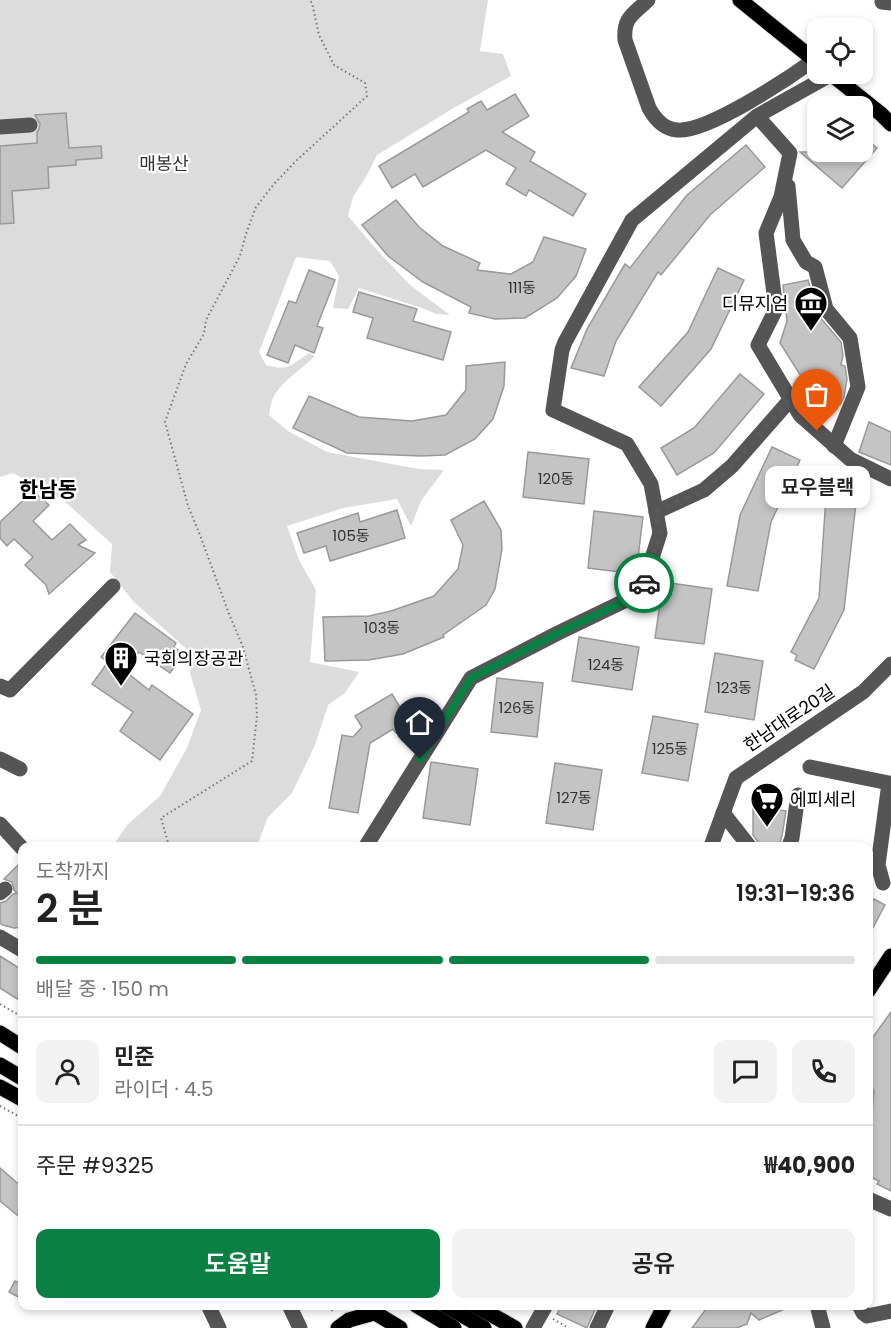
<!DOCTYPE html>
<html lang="ko">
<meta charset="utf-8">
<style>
:root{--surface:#fff;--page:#f2f2f2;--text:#222;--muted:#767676;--line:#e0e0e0;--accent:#0b8043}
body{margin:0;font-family:Poppins,"Noto Sans KR",sans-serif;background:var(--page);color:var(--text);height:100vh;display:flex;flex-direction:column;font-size:22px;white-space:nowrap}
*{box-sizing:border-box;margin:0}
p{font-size:20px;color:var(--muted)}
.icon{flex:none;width:33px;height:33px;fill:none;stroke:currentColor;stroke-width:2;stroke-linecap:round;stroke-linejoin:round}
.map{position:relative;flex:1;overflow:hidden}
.details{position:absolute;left:18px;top:842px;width:855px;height:468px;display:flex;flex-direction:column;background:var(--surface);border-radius:12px;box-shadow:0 3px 9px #0003}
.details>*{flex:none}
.controls{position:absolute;left:807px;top:18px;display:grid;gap:12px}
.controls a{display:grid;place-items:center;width:66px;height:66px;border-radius:12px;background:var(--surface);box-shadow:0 3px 9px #0003;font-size:30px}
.pin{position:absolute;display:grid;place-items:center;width:51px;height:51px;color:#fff;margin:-62px -26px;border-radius:50% 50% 50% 0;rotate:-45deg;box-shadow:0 0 6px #0007}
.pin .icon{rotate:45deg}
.courier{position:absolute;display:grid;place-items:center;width:60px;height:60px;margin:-30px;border:4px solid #0b8043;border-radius:50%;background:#fff;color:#222;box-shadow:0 2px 8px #0007}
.bubble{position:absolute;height:42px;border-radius:12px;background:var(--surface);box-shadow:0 3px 9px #0003;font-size:20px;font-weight:600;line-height:42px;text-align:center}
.summary em{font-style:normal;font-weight:600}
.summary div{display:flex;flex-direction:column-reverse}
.summary{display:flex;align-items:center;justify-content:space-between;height:102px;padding:0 18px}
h1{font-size:39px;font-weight:600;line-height:45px}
.bar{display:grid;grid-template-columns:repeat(4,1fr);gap:9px 6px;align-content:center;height:72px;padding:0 18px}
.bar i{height:8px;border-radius:4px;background:var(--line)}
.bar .active{background:var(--accent)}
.bar p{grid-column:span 4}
.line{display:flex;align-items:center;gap:15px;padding:0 18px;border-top:2px solid var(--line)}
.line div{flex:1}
.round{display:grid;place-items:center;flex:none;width:63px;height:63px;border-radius:12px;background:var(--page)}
.action{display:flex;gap:12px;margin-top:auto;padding:12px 18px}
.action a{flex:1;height:69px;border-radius:12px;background:var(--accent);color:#fff;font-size:24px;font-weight:600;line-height:69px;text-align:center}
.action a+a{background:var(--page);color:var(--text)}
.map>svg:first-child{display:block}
</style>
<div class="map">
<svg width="891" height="1328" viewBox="0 0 891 1328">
<rect width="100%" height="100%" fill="#fff"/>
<path fill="#dcdcdc" d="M0,0H488L480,51L503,54L511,76L452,109L377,155L367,175L353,197L348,216L376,249L410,285L450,315L437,314L419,307L359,288L348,309L333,308L339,276L330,261L296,257L259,352L266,365C288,372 291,365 309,353L315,356C303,368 282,381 274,396C271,401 270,409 269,415L288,431L327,452L419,469L444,470L421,501L411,526L397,499L343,508L287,526L299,560L316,590L310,662L359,672L345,693L328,705L315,745L292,793L268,817L257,846H113L127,825L160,796L187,748L201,710L190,673L192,654L134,602L110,572L112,544L63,500L13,473L0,477Z"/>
<g fill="#c4c4c4" stroke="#999" stroke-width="1.5">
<path d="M515,94L529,116L502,132L535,152L530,161L586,194L573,216L529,190L526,196L506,184L516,168L486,150L423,187L415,174L392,188L379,166L469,112L467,109L481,101L487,110Z"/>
<path d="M66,113L69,148L101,146L102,158L76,160V165L48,167L49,188L12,191L14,223L0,224V146L37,143V132L39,129L40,124L35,115Z"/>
<path d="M862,135L877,148L842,188L800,152H808L818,140V152H862Z"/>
<path d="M746,145L765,167L710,215L661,275L658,272L616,341L604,376L571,368L587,329L625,264L630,268L687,195Z"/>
<path d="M396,200L419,227L443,246L480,263L477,270L511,274L533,262L544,237L586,249L576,276L557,298L525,318L495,319L469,313L471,307L423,282L388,256L362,225Z"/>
<path d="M718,268L744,280L711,349L661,406L639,387L688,332Z"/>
<path d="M309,270L335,280L317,326L323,328L314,353L295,345L288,363L267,355L289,301L296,303Z"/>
<path d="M808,280L818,315L841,342L843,355L841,365L845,366L847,379L844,397L840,405L816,400L780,343L787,321L783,285Z"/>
<path d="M359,292L417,309L413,321L451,332L443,360L367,338L373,318L353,312Z"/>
<path d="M505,362L504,386L493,419L475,439L445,455L421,456L347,453L293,428L309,396L359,417L412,421L446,415L466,390V366Z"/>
<path d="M740,374L764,394L714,453L677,475L661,448L694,428Z"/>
<path d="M869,422L891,432V465L859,452Z"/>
<path d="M772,447L800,460L771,522L758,591L727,586L740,515Z"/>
<path d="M528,452L589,459L584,504L523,497Z"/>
<path d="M33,491L49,505L33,521L52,540L70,524L86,540L78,545L95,553L49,594L46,585L25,565L33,557L14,539L7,546L0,538V522Z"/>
<path d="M826,497L839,498L840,501L856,503L844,610L814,669L795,660L797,655L791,652L819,598Z"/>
<path d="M484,501L501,530L502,549L495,589L486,605L443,635L444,637L403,654L369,660L325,661L323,617L369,616L391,611L434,596L458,569L463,545L451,520Z"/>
<path d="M397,510L405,538L330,561L326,546L304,553L297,533L358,513L360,522Z"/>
<path d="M594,511L643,517L636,574L588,568Z"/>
<path d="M663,582L712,589L704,644L655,638Z"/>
<path d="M135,613L176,643L174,647L184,654L170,673L139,652L125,671L149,690L152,685L193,714L160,760L120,731L133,712L92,684L108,662L101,657Z"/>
<path d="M579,637L639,647L632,690L572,681Z"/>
<path d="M715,653L763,661L754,720L705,712Z"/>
<path d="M497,678L543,683L537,737L491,732Z"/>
<path d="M392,694L404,714L399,717L406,727L396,733L393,729L370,743L358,813L329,808L342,735L353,737L362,727L355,716Z"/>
<path d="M653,716L698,724L688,781L642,773Z"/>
<path d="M431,762L478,769L470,825L423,818Z"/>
<path d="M555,763L602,770L593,830L546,823Z"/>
<path d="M753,804L786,811L782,836L779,846L758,842L753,835Z"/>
<path d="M22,861V927L14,928L3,925L0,923V903L6,901L13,894L17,893L14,890L12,882L4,879Z"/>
<path d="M874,899L885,905L868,937V910Z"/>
<path d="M0,956L22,970V1002L0,988Z"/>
<path d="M891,1012V1191L877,1184L879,1181L868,1176V1124L871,1126L874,1090L868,1086V1044Z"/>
<path d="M0,1168L22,1187V1219L0,1201Z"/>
<path d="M15,1281L22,1285V1299L9,1292Z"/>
<path d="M562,1305H597L587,1328L557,1314Z"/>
<path d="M709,1305H794L759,1320L751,1313L747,1324L737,1328H692Z"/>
</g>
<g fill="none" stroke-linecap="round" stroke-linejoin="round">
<g stroke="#dbdbdb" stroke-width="17">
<g id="major">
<path d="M740,0L818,63"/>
<path d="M831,74L881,114L891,124"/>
<path d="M868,991L891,956"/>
<path d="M0,1033L22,1047"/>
<path d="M0,1065L22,1078"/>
<path d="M0,1087L22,1099"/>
<path d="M362,1305L400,1328"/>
<path d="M416,1305L454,1328"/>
<path d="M445,1305L484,1328"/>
<path d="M474,1305L515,1328"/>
<path d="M338,1328L349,1320L374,1313"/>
<path d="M653,1328L665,1305"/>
</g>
</g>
<g stroke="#777" stroke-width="2" stroke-dasharray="1.5 3" stroke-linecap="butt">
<path d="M169,846L161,818L252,761L257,716L256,695L243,647L229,614L200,535L188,506L165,422L186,364L204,334L206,320L240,256L246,234L256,207L274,184L296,161L367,96L365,83L334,65L319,35L312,3L309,0"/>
<path d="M0,1004L22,1017"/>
<path d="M0,1106L22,1118"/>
<path d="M324,1305L335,1312"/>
<path d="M553,1319L569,1328"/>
</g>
<g stroke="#555" stroke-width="15">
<path d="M648,0C634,14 623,17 625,40L649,108C655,119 664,129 677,130C707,133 789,78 814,60"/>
<path d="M882,2L891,3"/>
<path d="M832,74L757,116L790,153L781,197L766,233L776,309L758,345L800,415L850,459L891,479"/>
<path d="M0,127L30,125"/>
<path d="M788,186L793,240L806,262L815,267L826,309L850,338L858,387L834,446"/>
<path d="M656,512L704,490L732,466L790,400"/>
<path d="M0,686L10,690L113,586"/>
<path d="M0,759L20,769"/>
<path d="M810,767L889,783L878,865L883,883"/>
<path d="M723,813L749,846"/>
<path d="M0,824L22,848"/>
<path d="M366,846L471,678L558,633L641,593L660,533L651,484L627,444L553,410L562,350L565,342L632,220L757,116"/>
<path d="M711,846L736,778L863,692L891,664"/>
<path d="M789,846L792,838L798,795"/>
<path d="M0,893L5,889"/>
<path d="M0,937L22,950"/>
<path d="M868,1199L891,1209"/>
<path d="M208,1305L219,1328"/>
<path d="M289,1305L300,1328"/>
<path d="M817,1305L823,1328"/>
<path d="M859,1305L863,1313L867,1316L891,1311"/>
<path d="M533,1328L546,1305"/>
<path d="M597,1328L608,1305"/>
</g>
<use href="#major" stroke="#000" stroke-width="15"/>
</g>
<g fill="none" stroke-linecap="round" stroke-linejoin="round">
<path stroke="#595959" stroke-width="6" stroke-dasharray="0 10.8" d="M644,583L660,533L656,512L704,490L732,466L790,400L800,415L817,431"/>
<path stroke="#0b8043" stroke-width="8" d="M420,759L471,678L558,633L641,593L644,583"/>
</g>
<defs>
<g id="museum-pin" transform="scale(1.725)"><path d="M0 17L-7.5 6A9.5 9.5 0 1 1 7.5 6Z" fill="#000" stroke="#fff"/><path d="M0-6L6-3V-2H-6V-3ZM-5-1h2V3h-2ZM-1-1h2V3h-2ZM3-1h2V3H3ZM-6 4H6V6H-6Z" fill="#fff"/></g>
<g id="building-pin" transform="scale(1.725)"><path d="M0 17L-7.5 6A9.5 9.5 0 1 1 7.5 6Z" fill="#000" stroke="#fff"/><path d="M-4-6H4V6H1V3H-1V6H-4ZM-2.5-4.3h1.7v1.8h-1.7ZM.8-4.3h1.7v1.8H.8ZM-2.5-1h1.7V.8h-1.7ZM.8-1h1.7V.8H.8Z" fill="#fff"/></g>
<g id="supermarket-pin" transform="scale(1.725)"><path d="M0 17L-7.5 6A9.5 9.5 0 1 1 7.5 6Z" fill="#000" stroke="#fff"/><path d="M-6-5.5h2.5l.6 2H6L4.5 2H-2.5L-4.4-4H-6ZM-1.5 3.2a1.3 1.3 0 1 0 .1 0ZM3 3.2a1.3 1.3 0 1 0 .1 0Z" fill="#fff"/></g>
</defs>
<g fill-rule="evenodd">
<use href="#museum-pin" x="811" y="303"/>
<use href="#building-pin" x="121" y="658"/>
<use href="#supermarket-pin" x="767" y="799"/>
</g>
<g text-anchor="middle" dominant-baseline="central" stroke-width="4.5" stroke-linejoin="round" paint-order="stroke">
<g font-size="15" fill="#313131">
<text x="522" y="287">111동</text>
<text x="556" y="478">120동</text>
<text x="351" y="535">105동</text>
<text x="382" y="627">103동</text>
<text x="606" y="664">124동</text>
<text x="734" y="687">123동</text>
<text x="517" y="707">126동</text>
<text x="670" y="748">125동</text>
<text x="574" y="797">127동</text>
</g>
<g font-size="18" fill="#333" stroke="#fff">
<text x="164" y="163">매봉산</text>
</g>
<g font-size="18" fill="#000" stroke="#fff" text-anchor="start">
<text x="788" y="303" text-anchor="end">디뮤지엄</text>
<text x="144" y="658">국회의장공관</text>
<text x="790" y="799">에피세리</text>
</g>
<g font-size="18" fill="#000" stroke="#fff">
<text transform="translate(789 718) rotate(-34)">한남대로20길</text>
</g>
<g font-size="21" font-weight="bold" fill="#000" stroke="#fff">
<text x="48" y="489">한남동</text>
</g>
</g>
</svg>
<div class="controls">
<a><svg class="icon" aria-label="locate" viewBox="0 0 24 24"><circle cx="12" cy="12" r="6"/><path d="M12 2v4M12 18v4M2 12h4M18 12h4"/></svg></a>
<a><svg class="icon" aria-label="layers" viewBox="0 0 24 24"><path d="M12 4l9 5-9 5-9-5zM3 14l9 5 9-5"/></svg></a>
</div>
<div class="pin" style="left:817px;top:431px;background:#ea580c"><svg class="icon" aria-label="bag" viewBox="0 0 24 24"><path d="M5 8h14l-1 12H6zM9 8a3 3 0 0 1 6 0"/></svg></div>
<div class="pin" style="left:420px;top:759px;background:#1f2937"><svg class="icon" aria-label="home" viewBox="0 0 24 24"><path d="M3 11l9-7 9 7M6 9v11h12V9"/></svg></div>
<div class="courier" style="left:644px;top:583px"><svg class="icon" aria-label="car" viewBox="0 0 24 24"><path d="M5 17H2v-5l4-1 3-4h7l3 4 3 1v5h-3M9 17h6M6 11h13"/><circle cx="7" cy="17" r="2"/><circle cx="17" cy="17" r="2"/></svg></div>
<div class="bubble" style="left:765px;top:466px;width:105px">묘우블랙</div>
<section class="details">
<div class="summary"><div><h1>2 분</h1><p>도착까지</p></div><em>19:31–19:36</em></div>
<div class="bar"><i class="active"></i><i class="active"></i><i class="active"></i><i></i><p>배달 중 · 150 m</p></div>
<div class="line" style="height:108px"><a class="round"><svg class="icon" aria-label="person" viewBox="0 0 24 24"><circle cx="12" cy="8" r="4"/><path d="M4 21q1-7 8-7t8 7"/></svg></a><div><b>민준</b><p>라이더 · 4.5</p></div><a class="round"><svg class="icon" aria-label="chat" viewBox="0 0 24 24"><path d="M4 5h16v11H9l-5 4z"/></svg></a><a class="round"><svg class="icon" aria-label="phone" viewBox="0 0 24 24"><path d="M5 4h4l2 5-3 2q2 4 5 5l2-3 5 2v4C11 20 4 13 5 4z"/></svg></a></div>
<div class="line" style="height:78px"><div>주문 #9325</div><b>₩40,900</b></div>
<div class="action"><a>도움말</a><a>공유</a></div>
</section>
</div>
